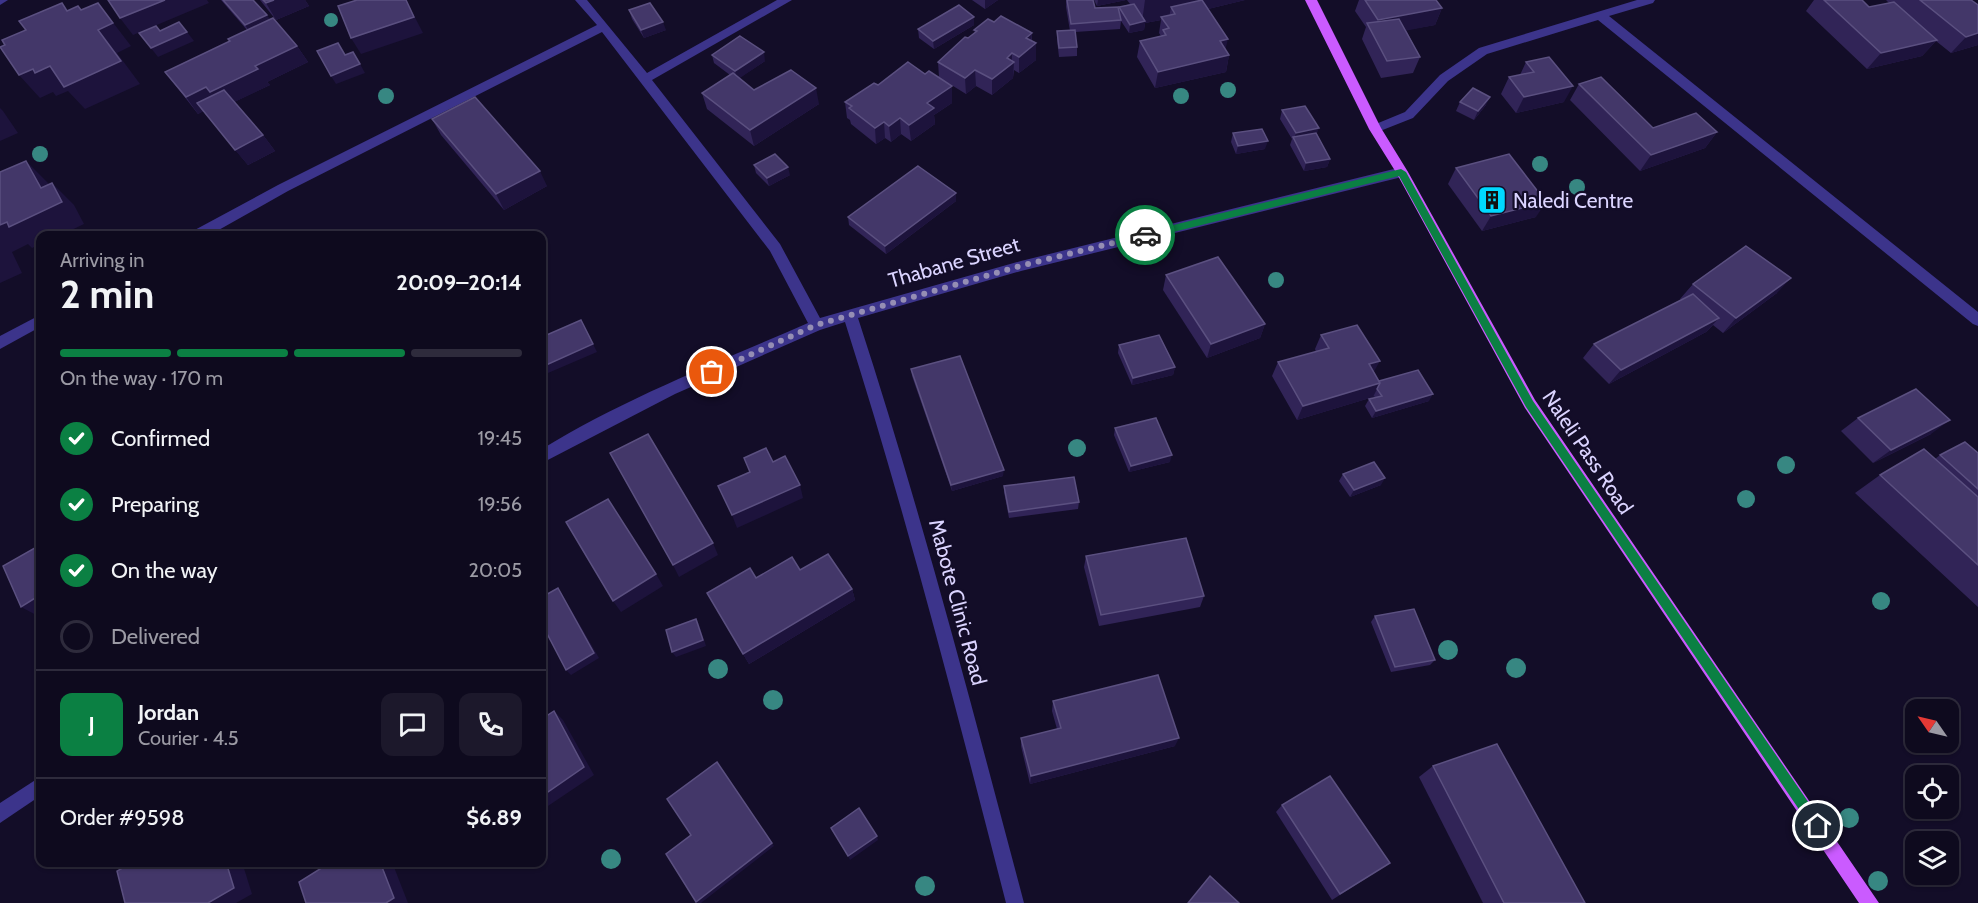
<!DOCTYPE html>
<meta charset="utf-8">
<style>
:root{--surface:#0e0a1e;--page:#1c182b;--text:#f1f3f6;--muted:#9b9aa4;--line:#2e2b3c;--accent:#0b8043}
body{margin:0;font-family:Cabin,sans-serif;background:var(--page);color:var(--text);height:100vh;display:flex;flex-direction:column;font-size:22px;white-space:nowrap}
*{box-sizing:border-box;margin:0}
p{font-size:20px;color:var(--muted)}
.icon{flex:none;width:33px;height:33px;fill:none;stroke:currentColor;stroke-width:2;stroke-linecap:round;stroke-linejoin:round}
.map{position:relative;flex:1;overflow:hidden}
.sheet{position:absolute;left:36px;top:231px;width:510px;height:636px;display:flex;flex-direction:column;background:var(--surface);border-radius:12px;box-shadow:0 2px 4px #0004,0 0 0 2px var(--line)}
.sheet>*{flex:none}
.needle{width:39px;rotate:304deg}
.fabs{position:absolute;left:1905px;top:699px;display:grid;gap:12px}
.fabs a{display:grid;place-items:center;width:54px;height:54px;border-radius:12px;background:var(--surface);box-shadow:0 2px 4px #0004,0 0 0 2px var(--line);font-size:30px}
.pin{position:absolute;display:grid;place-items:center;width:51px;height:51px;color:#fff;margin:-26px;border:3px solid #fff;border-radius:50%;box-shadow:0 2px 6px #0007}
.courier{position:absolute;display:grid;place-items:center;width:60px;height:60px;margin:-30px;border:4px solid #0b8043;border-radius:50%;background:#fff;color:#222;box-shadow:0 2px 8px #0007}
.head em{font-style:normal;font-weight:700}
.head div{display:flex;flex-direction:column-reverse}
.head{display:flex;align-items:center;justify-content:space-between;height:102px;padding:0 24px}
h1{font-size:39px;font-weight:700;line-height:45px}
.bar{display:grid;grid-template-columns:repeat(4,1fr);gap:9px 6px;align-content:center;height:72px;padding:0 24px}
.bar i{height:8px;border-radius:4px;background:var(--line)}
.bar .on{background:var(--accent)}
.bar p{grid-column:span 4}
.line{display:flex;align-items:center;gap:15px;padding:0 24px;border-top:2px solid var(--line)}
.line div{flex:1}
.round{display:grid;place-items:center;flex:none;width:63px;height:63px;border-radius:12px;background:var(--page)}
ol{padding:0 24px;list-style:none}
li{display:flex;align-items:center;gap:18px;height:66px}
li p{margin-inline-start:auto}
li .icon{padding:6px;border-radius:50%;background:var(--accent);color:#fff;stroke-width:4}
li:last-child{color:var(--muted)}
li i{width:33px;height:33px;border:3px solid var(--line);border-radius:50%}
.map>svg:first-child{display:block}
</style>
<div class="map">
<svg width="1978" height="903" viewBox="0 0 1978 903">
<rect width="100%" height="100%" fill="#130d28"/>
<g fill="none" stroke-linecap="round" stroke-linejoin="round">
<g fill="#3c348b" fill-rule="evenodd">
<path d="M0,0H8L0,5Z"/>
<path d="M575,0H587L647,73L777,0H792L652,80L780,244L820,318L1021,261L1402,167L1408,172L1402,177L1021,271L858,318C921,511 972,707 1024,903H1006C956,708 906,514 845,322L820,330L675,394L542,463V449C625,398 719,362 808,323L770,251L602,32L288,191L208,236H190L191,232L278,185L597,25Z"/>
<path d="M1637,0H1655L1653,3L1609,16L1978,312V326L1973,324L1598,20L1487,54L1448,81L1413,118L1375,133L1369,129L1371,126L1405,112L1440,75L1479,48Z"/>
<path d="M40,315V327L0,349V336Z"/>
<path d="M40,777V796L0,823V803Z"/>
</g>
<path fill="#ca5bff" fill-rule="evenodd" d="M1305,0H1317L1381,128L1408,172L1535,400L1879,903H1859L1525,408L1397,174L1369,129Z"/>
</g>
<g fill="#378782">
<circle cx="331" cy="20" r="7"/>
<circle cx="1228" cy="90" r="8"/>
<circle cx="386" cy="96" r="8"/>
<circle cx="1181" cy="96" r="8"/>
<circle cx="40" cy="154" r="8"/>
<circle cx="1540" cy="164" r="8"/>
<circle cx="1577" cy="187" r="8"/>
<circle cx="1276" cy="280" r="8"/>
<circle cx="1077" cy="448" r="9"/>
<circle cx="1786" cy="465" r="9"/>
<circle cx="1746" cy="499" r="9"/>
<circle cx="1881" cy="601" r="9"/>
<circle cx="1448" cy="650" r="10"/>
<circle cx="1516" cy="668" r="10"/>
<circle cx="718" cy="669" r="10"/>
<circle cx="773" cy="700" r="10"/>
<circle cx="1849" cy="818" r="10"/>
<circle cx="611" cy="859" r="10"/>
<circle cx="1878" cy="881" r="10"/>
<circle cx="925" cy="886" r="10"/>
</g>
<g fill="#312457">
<path d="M221,0H253L270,20L297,46L308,62L267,82L270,85L234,102L263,135L275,151L248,165L203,111L198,114L165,72L230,42L247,30Z"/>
<path d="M260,0H305L309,6L276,20Z"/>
<path d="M972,0H998L985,9Z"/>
<path d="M1066,0L1095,8L1119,10V7L1130,4L1127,0H1245L1208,9L1225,49L1229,55L1226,72L1155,88L1137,57L1140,41L1161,36L1159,33L1161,20L1145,23L1144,30L1129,33L1121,21L1120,29L1075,32L1077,47V56L1059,57L1057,40V31H1070L1066,7Z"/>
<path d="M1094,0H1126L1097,6Z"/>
<path d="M1359,0H1436L1442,8L1435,25L1406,30L1420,57L1413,73L1381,78L1362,39L1366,27L1355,11Z"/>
<path d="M1814,0H1862L1869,7L1889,3L1886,0H1971L1978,5V45L1951,53L1936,41L1922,56L1867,69L1806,11Z"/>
<path d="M629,10L666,30L644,38L632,19Z"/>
<path d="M994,22L1032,33V41L1036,60L1019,73L1014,70L1013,78L992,95L976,86L966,94L945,81L952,86V103L934,115L935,124L911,141L901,134L891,142L885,138L876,144L851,124L850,120L847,118L845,102L878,85L925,74L939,77L938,62L975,33L974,30Z"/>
<path d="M974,25L934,49L919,38L918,29Z"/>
<path d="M712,55L765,61L739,78L754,90L819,104L754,146L707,109L702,93L730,75L714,63Z"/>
<path d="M1526,62L1564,102L1516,113L1501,94L1509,77L1520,75Z"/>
<path d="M1579,84L1653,128L1717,132L1705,148L1640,171L1570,100Z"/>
<path d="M1460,102L1486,105L1474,120L1456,111Z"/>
<path d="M1282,110L1317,134L1330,159L1327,167L1304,171L1290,145L1292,139L1280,119Z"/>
<path d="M432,119L547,186L504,210L441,135Z"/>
<path d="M1233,133L1265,149L1236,154L1231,142Z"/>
<path d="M754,165L790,175L769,186L756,173Z"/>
<path d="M1456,168L1536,217L1482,231L1448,184Z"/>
<path d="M956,193V201L886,254L849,225L848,217Z"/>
<path d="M1166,275L1265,324L1260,338L1207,358L1163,290Z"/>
<path d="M1693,284L1777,293L1723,333L1713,325L1706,332L1609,384L1583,358L1594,344L1681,300L1680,299Z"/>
<path d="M1321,335L1374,373L1379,381L1429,401L1372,418L1365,406L1369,399L1375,398L1374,396L1373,397L1297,420L1272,376L1278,362L1316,352L1315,349Z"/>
<path d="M1119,345L1175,367L1173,375L1132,385L1118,353Z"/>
<path d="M911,369L1003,476L952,491L912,376Z"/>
<path d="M1858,418L1931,434L1873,463L1841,431Z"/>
<path d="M1115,428L1170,462L1129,472L1114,435Z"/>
<path d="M1978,453V607L1855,493L1880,475L1935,459L1940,455Z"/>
<path d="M1343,474L1381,485L1350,497L1339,481Z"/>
<path d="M1004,486L1079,502L1078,509L1009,518L1004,492Z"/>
<path d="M1086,556L1204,596L1200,607L1099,626L1084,567Z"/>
<path d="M800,570L852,589L855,600L749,664L707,593L756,578Z"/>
<path d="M1375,616L1435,660L1430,665L1391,672L1371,622Z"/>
<path d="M1053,701L1175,746L1030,784L1021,746V738L1057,729L1052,711Z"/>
<path d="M1433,766L1585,903H1483L1419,777Z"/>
<path d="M1282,805L1390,863L1332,900L1276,812Z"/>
</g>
<g fill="#1d133c">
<path d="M165,0H207L209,3L133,35L120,18Z"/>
<path d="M274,0H305L309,6L276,20L266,3Z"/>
<path d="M406,0L423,33L361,54L351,38Z"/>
<path d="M985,0H998L985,9Z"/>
<path d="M1098,0H1126L1097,6Z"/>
<path d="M1145,0H1245L1175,17V14L1171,7L1169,18L1161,17V20L1145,23L1144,30L1129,33L1130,25L1142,22Z"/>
<path d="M98,3L131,46L117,53L140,84L85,109L68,91L56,96L53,92L40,98L19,75L98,30Z"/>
<path d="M1442,8L1435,25L1374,37L1373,35L1378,20Z"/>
<path d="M267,15L273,24L251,34L245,25Z"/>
<path d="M974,17V25L934,49L933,41Z"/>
<path d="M663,22L666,30L644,38L641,30Z"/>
<path d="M187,32L194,41L158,57L151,48Z"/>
<path d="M1032,33L1031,47L1036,43V60L1019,73V57L1026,38Z"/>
<path d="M1978,33V45L1951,53L1966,37Z"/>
<path d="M1228,39L1224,55L1220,41Z"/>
<path d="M1937,40L1922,56L1867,69L1881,53Z"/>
<path d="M297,46L308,62L267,82L270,85L222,108L210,92L255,66Z"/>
<path d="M764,52L765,61L737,80L735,71Z"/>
<path d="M1012,53V63L1014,62L1013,78L992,95V79L1007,58Z"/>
<path d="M1229,55L1226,72L1155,88L1158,72Z"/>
<path d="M360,64L365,73L336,84L331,76Z"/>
<path d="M975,70L976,86L966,94L965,78Z"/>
<path d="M952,86V103L934,115L935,124L911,141L909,125L927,103Z"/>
<path d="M1573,86L1564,102L1516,113L1524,97Z"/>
<path d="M206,87L219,104L198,114L186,97Z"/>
<path d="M816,88L819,104L754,146L750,130Z"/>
<path d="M1490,97L1486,105L1474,120L1478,111Z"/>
<path d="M0,108L3,111L18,133L0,141Z"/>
<path d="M900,118L901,134L891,142L889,126Z"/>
<path d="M884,122L885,138L876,144L875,128Z"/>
<path d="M1319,128L1316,136L1294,139L1296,133Z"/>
<path d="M1717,132L1705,148L1640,171L1651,155Z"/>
<path d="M263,135L275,151L248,165L235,150Z"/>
<path d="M1268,141L1265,149L1236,154L1238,146Z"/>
<path d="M1330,159L1327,167L1304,171L1306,163Z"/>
<path d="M26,161L48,183L59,204L52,183L74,205L84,224L59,236H40V244L32,248L28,244L12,252L22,273L0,283V225L41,188Z"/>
<path d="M788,167L790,175L769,186L767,178Z"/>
<path d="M540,171L547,186L504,210L496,194Z"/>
<path d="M956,193V201L886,254L885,246Z"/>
<path d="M1546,202L1536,217L1482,231L1491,216Z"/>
<path d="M1791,278L1777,293L1723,333L1736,318Z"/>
<path d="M1719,318L1706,332L1609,384L1621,370Z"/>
<path d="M1265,324L1260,338L1207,358L1211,344Z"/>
<path d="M593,344L597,352L548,373L544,366Z"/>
<path d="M1380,361L1372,375L1369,364Z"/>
<path d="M1175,367L1173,375L1132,385L1133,378Z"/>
<path d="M1380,383L1373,397L1297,420L1303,406Z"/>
<path d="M1433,394L1429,401L1372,418L1376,411Z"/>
<path d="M1950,420L1931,434L1873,463L1891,450Z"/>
<path d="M1172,455L1170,462L1129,472L1131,466Z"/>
<path d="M1004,470L1003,476L952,491L951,485Z"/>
<path d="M1385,478L1381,485L1350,497L1354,490Z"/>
<path d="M800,485L803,498L737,528L732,515Z"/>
<path d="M713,543L718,555L679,577L673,565Z"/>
<path d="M656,574L663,586L621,612L613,601Z"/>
<path d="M558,588L562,594L599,658L571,675L566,670Z"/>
<path d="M852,589L855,600L749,664L743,654Z"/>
<path d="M40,595V617L21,607Z"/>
<path d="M696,619L699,624L706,646L676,657L672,652Z"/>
<path d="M554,711L563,720L594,775L542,810V796Z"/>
<path d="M1179,738L1175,746L1030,784L1031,776Z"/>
<path d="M717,762L774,846L701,903H697L696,902Z"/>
<path d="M877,836L878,840L850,860L848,856Z"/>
<path d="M226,862H242L252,894L236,903H208Z"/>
<path d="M380,862H392L408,903H386Z"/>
</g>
<g fill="#433769" stroke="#5b5080" stroke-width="1.5">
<path d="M108,0H165L120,18Z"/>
<path d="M223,0H253L267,15L245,25Z"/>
<path d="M263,0H274L266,3Z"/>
<path d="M357,0H406L414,17L351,38L338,6Z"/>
<path d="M1067,0H1093L1095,8L1118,7L1121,20L1071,24Z"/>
<path d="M1202,0L1228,39L1220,41L1229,55L1158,72L1140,41L1166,35L1163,30L1169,28L1161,17L1175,14L1171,7Z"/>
<path d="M1365,0H1436L1442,8L1378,20Z"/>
<path d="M1824,0H1862L1869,7L1894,2L1937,40L1881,53Z"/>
<path d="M1920,0H1971L1978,5V33L1966,37Z"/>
<path d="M62,3L67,11L78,6L81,10L98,3L113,23L98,30L121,61L64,87L50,66L35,73L33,69L19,75L0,47L5,45L2,40L26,30L19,21Z"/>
<path d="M650,3L663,22L641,30L629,10Z"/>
<path d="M1134,4L1145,21L1130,25L1119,7Z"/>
<path d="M959,5L974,17L933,41L918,29Z"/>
<path d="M1001,16L1032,33L1026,38L1036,43L1019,57L1012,53L1007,58L1014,62L992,79L975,70L965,78L938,62L965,37L968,38L977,31L974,30L988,19L994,22Z"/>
<path d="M273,18L297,46L255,66L258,69L210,92L206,87L186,97L165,72L230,41L228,39Z"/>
<path d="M1399,19L1420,57L1387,61L1367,23Z"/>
<path d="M179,22L187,32L151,48L139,33L156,26L160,31Z"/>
<path d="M1075,30L1077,47L1059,48L1057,31Z"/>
<path d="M740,36L764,52L735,71L712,55Z"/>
<path d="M338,43L345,55L353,52L360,64L331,76L317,51Z"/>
<path d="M1549,57L1573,86L1524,97L1509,77L1534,72L1526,62Z"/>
<path d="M908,62L925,74L929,71L952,86L927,103L934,108L909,125L900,118L889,126L884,122L875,128L849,108L852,106L845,102L874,83L878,85Z"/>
<path d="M791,70L816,88L750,130L702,93L733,73L754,90Z"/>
<path d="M1601,77L1653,128L1696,113L1717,132L1651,155L1579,84Z"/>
<path d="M1473,88L1490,97L1478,111L1460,102Z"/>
<path d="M224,90L263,135L235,150L197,103Z"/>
<path d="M475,97L540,171L496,194L432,119Z"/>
<path d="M1305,106L1319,128L1296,133L1282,110Z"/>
<path d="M1262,129L1268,141L1238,146L1233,133Z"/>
<path d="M1316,133L1330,159L1306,163L1293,137Z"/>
<path d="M775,154L788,167L767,178L754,165Z"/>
<path d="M1509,154L1546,202L1491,216L1456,168Z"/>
<path d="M26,161L41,188L52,183L62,202L9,227L7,222L0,225V172Z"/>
<path d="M918,166L956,193L885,246L848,217Z"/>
<path d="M1746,246L1791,278L1736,318L1693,284Z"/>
<path d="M1218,257L1265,324L1211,344L1166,275Z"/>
<path d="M1693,294L1719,318L1621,370L1594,344Z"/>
<path d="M581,320L593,344L544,366L542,361V337Z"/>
<path d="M1357,325L1380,361L1369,364L1380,383L1303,406L1278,362L1329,348L1321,335Z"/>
<path d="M1159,335L1175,367L1133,378L1119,345Z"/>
<path d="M960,356L1004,470L951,485L911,369Z"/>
<path d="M1418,370L1433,394L1376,411L1369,399L1382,396L1377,389L1380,383L1379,381Z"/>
<path d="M1916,389L1950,420L1891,450L1858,418Z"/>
<path d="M1156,418L1172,455L1131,466L1115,428Z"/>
<path d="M648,434L713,543L673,565L610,453Z"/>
<path d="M1965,442L1978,453V489L1940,455Z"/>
<path d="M766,448L773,462L785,456L800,485L732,515L718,486L750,472L744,458Z"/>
<path d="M1924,449L1978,497V565L1880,475Z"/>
<path d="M1374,462L1385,478L1354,490L1343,474Z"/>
<path d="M1074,477L1079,502L1009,512L1004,486Z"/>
<path d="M608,499L656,574L613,601L566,522Z"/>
<path d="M1186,538L1204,596L1101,615L1086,556Z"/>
<path d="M40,545V595L21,607L3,566Z"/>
<path d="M828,554L852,589L743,654L707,593L750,568L756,578L792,557L800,570Z"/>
<path d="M558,588L594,653L566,670L542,624V597Z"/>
<path d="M1414,609L1435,660L1395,667L1375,616Z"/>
<path d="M696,619L703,640L672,652L666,630Z"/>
<path d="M1158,675L1179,738L1031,776L1021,738L1061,728L1053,701Z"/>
<path d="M554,711L584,767L542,796V719Z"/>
<path d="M1497,744L1585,903H1504L1433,766Z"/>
<path d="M717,762L772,843L696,902L666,854L691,835L667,799Z"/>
<path d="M1330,776L1390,863L1340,894L1282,805Z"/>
<path d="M859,808L877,836L848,856L831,828Z"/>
<path d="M133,862H226L234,888L208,903H125L117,871Z"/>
<path d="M331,862H380L394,898L386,903H306L299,882Z"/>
<path d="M1210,876L1239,903H1188Z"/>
</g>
<path fill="#0b8043" d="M1401,169L1406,172L1533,401L1822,822V830H1813L1526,407L1399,176L1145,239L1141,235L1145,232Z"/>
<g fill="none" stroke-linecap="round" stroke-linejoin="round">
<path stroke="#958eb4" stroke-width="6" stroke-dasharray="0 10.8" d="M712,372L816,325L1020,266L1145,235"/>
</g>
<defs>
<g id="building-square" transform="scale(1.5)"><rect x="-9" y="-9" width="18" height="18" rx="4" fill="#00d9ff" stroke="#130d28"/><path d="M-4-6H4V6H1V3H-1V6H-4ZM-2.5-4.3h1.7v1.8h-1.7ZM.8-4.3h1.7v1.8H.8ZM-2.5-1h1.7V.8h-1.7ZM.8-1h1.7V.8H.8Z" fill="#111"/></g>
</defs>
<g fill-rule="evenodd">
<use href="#building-square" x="1492" y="200"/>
</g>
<g text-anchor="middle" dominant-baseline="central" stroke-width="4.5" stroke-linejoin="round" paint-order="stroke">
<g font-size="21" fill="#dbd4ff" stroke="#130d28" text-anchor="start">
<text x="1513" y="200">Naledi Centre</text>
</g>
<g font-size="21" fill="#dbd4ff" stroke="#130d28">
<text transform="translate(954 262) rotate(-16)">Thabane Street</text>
<text transform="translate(1588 452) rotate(56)">Naleli Pass Road</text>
<text transform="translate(958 602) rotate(75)">Mabote Clinic Road</text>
</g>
</g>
</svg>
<div class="fabs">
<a><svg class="needle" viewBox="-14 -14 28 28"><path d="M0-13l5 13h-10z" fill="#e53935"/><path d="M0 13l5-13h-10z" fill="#9b9aa4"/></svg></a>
<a><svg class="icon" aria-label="locate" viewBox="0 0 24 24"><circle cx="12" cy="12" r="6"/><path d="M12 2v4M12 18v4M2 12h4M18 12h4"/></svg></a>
<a><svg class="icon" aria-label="layers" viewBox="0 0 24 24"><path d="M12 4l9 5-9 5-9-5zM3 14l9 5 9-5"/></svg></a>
</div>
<div class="pin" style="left:712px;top:372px;background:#ea580c"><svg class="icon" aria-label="bag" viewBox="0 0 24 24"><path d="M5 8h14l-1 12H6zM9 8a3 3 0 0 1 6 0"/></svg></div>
<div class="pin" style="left:1818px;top:826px;background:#1f2937"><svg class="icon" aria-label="home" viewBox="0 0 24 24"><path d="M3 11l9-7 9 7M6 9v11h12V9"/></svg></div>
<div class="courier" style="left:1145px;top:235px"><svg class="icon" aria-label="car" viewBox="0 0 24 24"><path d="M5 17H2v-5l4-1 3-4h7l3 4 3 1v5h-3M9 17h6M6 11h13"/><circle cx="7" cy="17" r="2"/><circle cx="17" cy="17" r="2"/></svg></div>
<section class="sheet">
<div class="head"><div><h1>2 min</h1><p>Arriving in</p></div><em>20:09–20:14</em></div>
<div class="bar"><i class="on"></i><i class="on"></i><i class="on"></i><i></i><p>On the way · 170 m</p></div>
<ol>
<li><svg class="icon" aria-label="check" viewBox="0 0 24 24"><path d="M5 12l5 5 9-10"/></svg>Confirmed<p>19:45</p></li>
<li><svg class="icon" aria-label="check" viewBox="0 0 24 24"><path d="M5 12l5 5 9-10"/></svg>Preparing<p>19:56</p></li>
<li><svg class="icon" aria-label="check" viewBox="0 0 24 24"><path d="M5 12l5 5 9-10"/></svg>On the way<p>20:05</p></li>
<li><i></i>Delivered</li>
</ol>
<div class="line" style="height:108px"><b class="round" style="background:var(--accent);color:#fff">J</b><div><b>Jordan</b><p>Courier · 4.5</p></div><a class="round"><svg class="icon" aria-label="chat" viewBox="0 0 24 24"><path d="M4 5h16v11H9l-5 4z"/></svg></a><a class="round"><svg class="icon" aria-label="phone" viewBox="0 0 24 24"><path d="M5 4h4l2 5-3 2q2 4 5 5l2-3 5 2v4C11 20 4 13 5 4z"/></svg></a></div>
<div class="line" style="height:78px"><div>Order #9598</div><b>$6.89</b></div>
</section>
</div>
